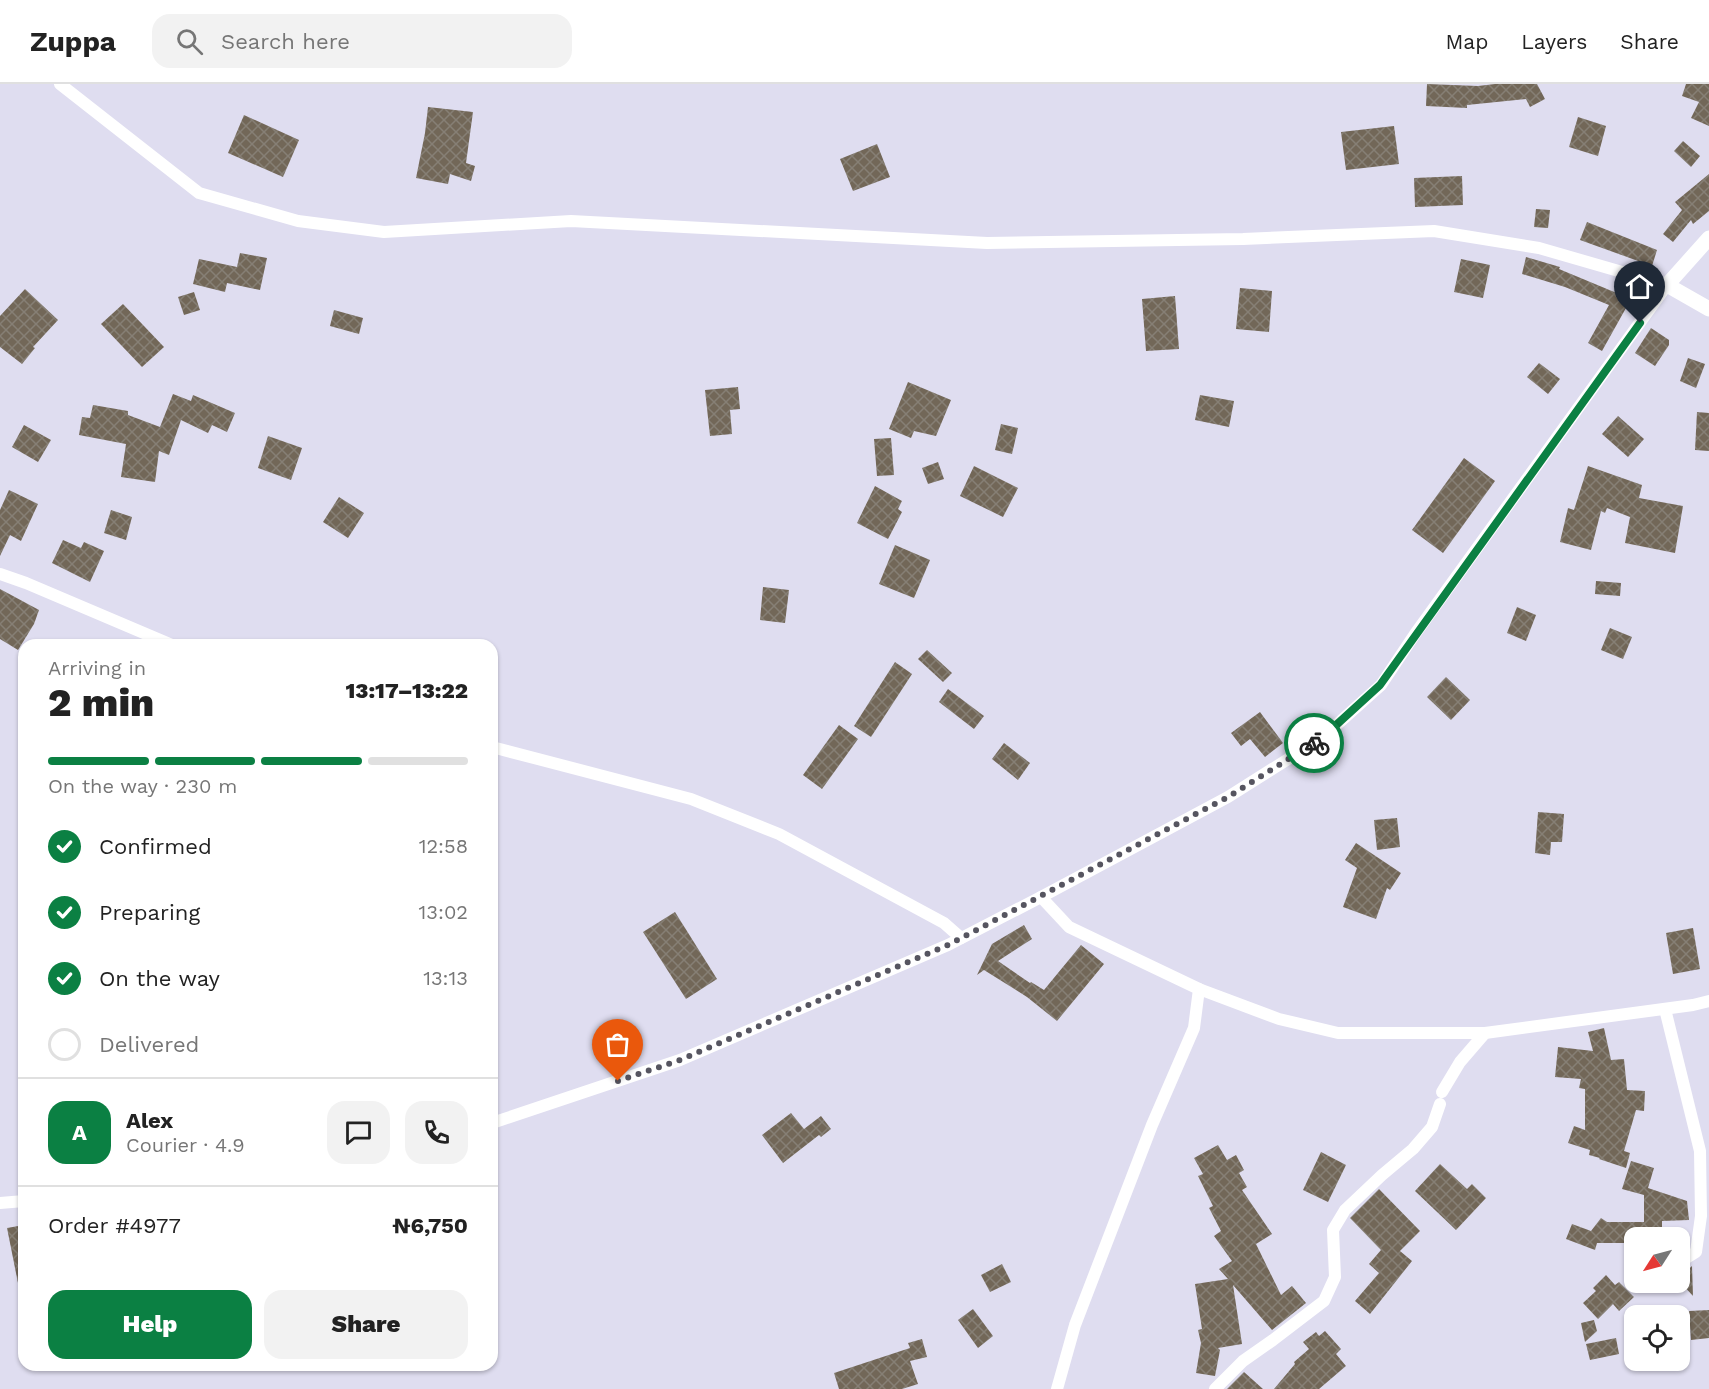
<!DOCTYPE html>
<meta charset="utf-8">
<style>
:root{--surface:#fff;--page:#f2f2f2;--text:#222;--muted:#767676;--line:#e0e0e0;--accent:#0b8043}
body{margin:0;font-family:"Work Sans",sans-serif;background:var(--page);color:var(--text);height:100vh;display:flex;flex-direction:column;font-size:22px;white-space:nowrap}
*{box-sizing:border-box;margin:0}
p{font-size:20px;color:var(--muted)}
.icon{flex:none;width:33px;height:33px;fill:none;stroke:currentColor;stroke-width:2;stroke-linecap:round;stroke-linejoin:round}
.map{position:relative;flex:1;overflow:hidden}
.details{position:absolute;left:18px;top:555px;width:480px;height:732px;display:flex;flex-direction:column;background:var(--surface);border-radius:18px;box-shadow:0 2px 4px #0004}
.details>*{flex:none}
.needle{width:39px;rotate:234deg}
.controls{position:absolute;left:1624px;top:1143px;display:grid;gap:12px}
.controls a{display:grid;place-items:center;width:66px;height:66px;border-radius:12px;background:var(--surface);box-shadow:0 2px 4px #0004;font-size:30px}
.pin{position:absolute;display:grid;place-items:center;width:51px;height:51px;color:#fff;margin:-62px -26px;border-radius:50% 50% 50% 0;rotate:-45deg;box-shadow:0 0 6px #0007}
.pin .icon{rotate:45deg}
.courier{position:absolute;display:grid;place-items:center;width:60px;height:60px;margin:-30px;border:4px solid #0b8043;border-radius:50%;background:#fff;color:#222;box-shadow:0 2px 8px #0007}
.headline em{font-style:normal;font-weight:800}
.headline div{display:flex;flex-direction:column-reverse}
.headline{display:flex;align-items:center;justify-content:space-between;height:102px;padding:0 30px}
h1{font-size:39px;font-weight:800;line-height:45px}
.bar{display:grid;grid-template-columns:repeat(4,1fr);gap:9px 6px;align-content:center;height:72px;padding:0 30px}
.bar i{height:8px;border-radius:4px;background:var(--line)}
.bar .on{background:var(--accent)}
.bar p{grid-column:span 4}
.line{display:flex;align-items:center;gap:15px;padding:0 30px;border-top:2px solid var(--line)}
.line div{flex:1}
.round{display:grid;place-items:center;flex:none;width:63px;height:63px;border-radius:18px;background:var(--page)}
ol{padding:0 30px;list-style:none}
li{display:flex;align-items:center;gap:18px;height:66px}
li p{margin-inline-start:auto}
li .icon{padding:6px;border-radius:50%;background:var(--accent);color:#fff;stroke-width:4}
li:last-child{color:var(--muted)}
li i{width:33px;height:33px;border:3px solid var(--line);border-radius:50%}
.button{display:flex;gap:12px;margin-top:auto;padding:12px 30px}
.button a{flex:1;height:69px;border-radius:18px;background:var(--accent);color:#fff;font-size:24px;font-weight:800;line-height:69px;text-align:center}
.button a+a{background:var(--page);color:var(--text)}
header{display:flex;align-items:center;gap:36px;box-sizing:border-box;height:84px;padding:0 30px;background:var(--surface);border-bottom:2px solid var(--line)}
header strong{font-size:28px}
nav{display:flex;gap:33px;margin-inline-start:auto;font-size:21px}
.search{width:420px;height:54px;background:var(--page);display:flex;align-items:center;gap:15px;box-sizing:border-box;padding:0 21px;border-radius:18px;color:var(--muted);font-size:22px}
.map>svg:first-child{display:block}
</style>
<header>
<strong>Zuppa</strong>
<div class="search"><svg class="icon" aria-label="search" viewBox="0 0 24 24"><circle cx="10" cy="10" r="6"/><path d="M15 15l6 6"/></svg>Search here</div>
<nav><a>Map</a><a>Layers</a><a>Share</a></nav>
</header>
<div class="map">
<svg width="1709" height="1305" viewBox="0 0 1709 1305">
<defs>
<pattern id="building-cross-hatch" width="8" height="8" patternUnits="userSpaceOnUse" patternTransform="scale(1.5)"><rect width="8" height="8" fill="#726758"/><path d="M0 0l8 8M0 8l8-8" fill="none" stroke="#867f75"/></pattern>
</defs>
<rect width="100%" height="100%" fill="#dfddf0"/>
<g fill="url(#building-cross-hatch)">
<path d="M1427,0L1478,2L1495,0H1537L1545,15L1530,23L1526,15L1467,21V24L1426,22Z"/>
<path d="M1686,0H1709V42L1691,34L1699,18L1682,12Z"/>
<path d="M428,23L473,28L466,79L475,82L471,97L450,90L448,100L416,94L425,49Z"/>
<path d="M244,31L299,56L283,93L228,69Z"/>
<path d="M1578,33L1606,42L1598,72L1569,63Z"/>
<path d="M1394,42L1399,80L1346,86L1341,48Z"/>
<path d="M1683,57L1700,72L1691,83L1674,67Z"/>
<path d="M877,60L890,93L853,107L840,75Z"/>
<path d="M1709,90V127L1693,140L1691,136L1673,158L1663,150L1682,126L1675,118Z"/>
<path d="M1462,92L1463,121L1415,123L1414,94Z"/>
<path d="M1536,125L1550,126L1548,144L1534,143Z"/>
<path d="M1587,138L1657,166L1652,182L1580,156Z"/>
<path d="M240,169L267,174L260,206L227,199L225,208L193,200L199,175L237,183Z"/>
<path d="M1526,173L1560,183L1559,185L1631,215L1602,267L1588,259L1609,221L1565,203L1522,190Z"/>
<path d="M1461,175L1490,181L1483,214L1454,208Z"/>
<path d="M1240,204L1272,207L1269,248L1236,245Z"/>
<path d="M25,205L58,236L33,263L35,264L22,280L0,263V232Z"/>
<path d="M194,208L200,226L184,231L178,213Z"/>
<path d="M1175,212L1179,265L1146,267L1142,215Z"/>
<path d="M123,220L164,263L142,283L101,240Z"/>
<path d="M334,226L363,234L359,250L330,242Z"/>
<path d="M1651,244L1669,256V261L1655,282L1635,269Z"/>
<path d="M1688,274L1705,280L1696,304L1680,297Z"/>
<path d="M1539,279L1560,295L1548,310L1527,293Z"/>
<path d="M908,298L951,316L936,352L914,347L911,354L889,345Z"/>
<path d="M738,303L740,325L730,326L732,350L710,352L705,306Z"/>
<path d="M173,310L191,317L193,311L235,329L227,348L212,341L208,349L181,336L169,371L159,367L155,398L121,393L126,360L79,351L82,333L90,334L93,321L128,327V331L160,343Z"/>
<path d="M1200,311L1234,317L1229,343L1195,336Z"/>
<path d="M1697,328L1709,329V367L1695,366Z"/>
<path d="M1618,332L1644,355L1628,373L1602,350Z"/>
<path d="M1001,340L1018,344L1012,370L995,366Z"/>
<path d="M24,341L51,356L38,378L12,363Z"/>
<path d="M268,352L302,364L291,396L258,384Z"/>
<path d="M891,354L894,391L877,392L874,355Z"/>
<path d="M1464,374L1495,397L1443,469L1412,446Z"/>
<path d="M938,378L944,395L928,400L922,384Z"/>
<path d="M974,382L1018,404L1003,433L960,412Z"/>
<path d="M1588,382L1642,401L1639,414L1683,422L1675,469L1625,459L1630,433L1607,424L1605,429L1601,427L1591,466L1560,458L1568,424L1574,426Z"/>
<path d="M875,402L902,417L898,425L902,428L888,455L857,439Z"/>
<path d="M9,406L38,420L21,457L10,451L0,472V426Z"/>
<path d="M339,413L364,429L348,454L323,438Z"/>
<path d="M111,426L132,433L126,456L104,449Z"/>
<path d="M63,456L81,464L84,458L104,467L90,498L52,479Z"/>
<path d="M895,461L930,476L914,514L879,500Z"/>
<path d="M1596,497L1621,499L1620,512L1595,510Z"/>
<path d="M763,503L789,506L785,539L760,536Z"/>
<path d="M0,505L39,526L34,540L18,566L0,555Z"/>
<path d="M1517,523L1536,531L1526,557L1507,549Z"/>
<path d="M1610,544L1632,553L1623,575L1601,566Z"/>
<path d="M927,566L952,589L943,598L918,575Z"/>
<path d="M895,578L912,590L871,653L854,642Z"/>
<path d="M1446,593L1470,616L1451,636L1427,613Z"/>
<path d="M948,605L984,632L974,645L939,618Z"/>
<path d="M1260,628L1283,659L1265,673L1250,655L1241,662L1231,649Z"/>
<path d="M839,641L858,655L822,705L803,691Z"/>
<path d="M1004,659L1030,679L1018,696L992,675Z"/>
<path d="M1538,728L1564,730L1562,758H1551L1550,771L1535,769Z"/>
<path d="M1397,734L1400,763L1377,766L1374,736Z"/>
<path d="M1356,759L1401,789L1390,806L1387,804L1376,835L1343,823L1357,784L1345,776Z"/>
<path d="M675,828L717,895L686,915L643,848Z"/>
<path d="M1024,841L1032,855L998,877L1030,899L1031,898L1044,906L1081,861L1104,880L1057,937L1027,913L984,886L977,891L992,860Z"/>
<path d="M1693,844L1700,885L1673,890L1666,849Z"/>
<path d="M1604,944L1611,976L1624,975L1627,1006L1645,1007L1644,1027L1636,1026L1624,1067L1630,1069L1626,1084L1599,1075L1600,1074L1589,1071L1590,1066L1568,1059L1574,1042L1585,1046V1005L1579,1004L1581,995L1555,993L1558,963L1593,967L1588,948Z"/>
<path d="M791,1029L804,1045L821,1032L831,1045L821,1053L819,1051L783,1079L762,1051Z"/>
<path d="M1218,1061L1227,1076L1236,1071L1244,1086L1239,1089L1247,1103L1242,1106L1272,1150L1256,1160L1281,1211L1292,1202L1306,1219L1272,1246L1233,1201L1242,1260L1218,1264L1220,1266L1215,1292L1196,1289L1201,1259L1198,1246L1202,1245L1195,1200L1228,1195L1219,1185L1232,1177L1214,1152L1221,1147L1209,1124L1213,1122L1198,1092L1203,1090L1194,1074Z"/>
<path d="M1321,1068L1346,1081L1328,1118L1303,1106Z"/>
<path d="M1631,1077L1654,1084L1648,1104L1687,1117L1689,1136L1662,1137V1153L1644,1152V1154H1635V1159H1597L1595,1166L1566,1155L1572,1140L1591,1147L1601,1134L1607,1138H1644V1111L1622,1105Z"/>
<path d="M1440,1080L1467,1105L1472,1100L1486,1114L1456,1146L1415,1107Z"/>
<path d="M1379,1105L1420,1147L1400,1167L1412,1177L1370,1230L1355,1217L1379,1189L1369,1180L1381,1166L1350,1134Z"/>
<path d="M24,1141V1198L18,1199L7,1144Z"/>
<path d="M1002,1180L1011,1198L990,1208L981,1191Z"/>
<path d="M1692,1182L1693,1212L1680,1198V1193Z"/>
<path d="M1606,1191L1615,1201L1619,1198L1634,1213L1619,1227L1613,1220L1598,1235L1583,1219L1596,1207L1593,1204Z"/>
<path d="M973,1225L993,1252L978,1264L958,1236Z"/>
<path d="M1709,1226V1254L1691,1256L1689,1227Z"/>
<path d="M1594,1236L1597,1247L1585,1258L1581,1239Z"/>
<path d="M1325,1247L1341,1265L1336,1270L1346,1282L1319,1305H1274L1295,1280L1294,1278L1309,1265L1303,1258L1316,1248L1319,1252Z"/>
<path d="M1616,1254L1619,1270L1590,1276L1586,1260Z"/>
<path d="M922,1255L927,1273L910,1277L918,1300L902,1305H839L834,1289L910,1264L908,1259Z"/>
<path d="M1244,1288L1263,1305H1227Z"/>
</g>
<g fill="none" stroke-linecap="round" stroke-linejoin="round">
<g stroke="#fff" stroke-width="12">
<path d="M60,0L199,109L298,137L384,148L571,137L987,159L1243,155L1434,147L1539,164L1667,201L1415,550L1381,601L1323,653L1228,713L1041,813L948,861L680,976L492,1039"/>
<path d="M0,490L26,499L172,561"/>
<path d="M492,663L691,715L779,750L944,839L961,854"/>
<path d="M1041,813L1069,843L1199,905L1194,944L1152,1041L1075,1241L1057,1305"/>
<path d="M1199,905L1279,935L1338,949H1485L1693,921L1709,917"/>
<path d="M1665,925L1700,1067L1701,1132L1696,1168L1680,1178"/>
<path d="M1442,1008L1460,978L1485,949"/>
<path d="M0,1119L24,1117"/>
<path d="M1642,1202L1648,1198"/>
<path d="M1215,1305L1243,1277L1273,1256L1324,1217L1335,1193L1333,1146L1345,1126L1382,1091L1413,1065L1432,1043L1440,1020"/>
</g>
<path stroke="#fff" stroke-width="15" d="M1709,154L1667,201L1709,225"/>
</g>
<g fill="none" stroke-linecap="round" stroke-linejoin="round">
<path stroke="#565560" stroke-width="6" stroke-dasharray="0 10.8" d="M618,997L680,976L948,861L1228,713L1314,659"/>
<path stroke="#0b8043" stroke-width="8" d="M1314,659L1323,653L1380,601L1640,239"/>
</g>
</svg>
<div class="controls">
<a><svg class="needle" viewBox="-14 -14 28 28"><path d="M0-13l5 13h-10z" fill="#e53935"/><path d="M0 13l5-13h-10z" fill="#767676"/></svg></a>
<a><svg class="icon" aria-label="locate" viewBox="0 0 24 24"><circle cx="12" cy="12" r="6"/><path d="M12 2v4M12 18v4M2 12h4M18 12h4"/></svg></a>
</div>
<div class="pin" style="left:618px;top:997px;background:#ea580c"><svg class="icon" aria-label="bag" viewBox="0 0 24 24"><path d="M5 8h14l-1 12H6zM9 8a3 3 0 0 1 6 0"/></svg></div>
<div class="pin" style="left:1640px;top:239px;background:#1f2937"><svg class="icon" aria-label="home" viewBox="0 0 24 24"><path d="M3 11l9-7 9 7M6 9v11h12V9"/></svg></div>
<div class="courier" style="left:1314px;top:659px"><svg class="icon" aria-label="bike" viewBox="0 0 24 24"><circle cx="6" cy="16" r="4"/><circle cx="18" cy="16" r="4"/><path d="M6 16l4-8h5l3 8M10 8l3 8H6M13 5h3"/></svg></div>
<section class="details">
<div class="headline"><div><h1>2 min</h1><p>Arriving in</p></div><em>13:17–13:22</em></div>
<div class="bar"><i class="on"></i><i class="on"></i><i class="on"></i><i></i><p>On the way · 230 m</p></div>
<ol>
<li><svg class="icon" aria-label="check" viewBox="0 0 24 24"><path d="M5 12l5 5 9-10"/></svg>Confirmed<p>12:58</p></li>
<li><svg class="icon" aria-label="check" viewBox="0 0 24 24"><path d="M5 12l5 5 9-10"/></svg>Preparing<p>13:02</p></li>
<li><svg class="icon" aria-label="check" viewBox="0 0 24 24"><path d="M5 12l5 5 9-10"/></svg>On the way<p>13:13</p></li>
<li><i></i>Delivered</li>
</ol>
<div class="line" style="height:108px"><b class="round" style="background:var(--accent);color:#fff">A</b><div><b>Alex</b><p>Courier · 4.9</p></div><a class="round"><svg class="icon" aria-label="chat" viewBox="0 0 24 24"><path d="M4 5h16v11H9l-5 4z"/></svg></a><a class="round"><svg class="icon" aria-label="phone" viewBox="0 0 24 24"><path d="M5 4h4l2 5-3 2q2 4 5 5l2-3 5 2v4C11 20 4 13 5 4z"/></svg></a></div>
<div class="line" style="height:78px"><div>Order #4977</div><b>₦6,750</b></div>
<div class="button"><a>Help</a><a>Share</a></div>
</section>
</div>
